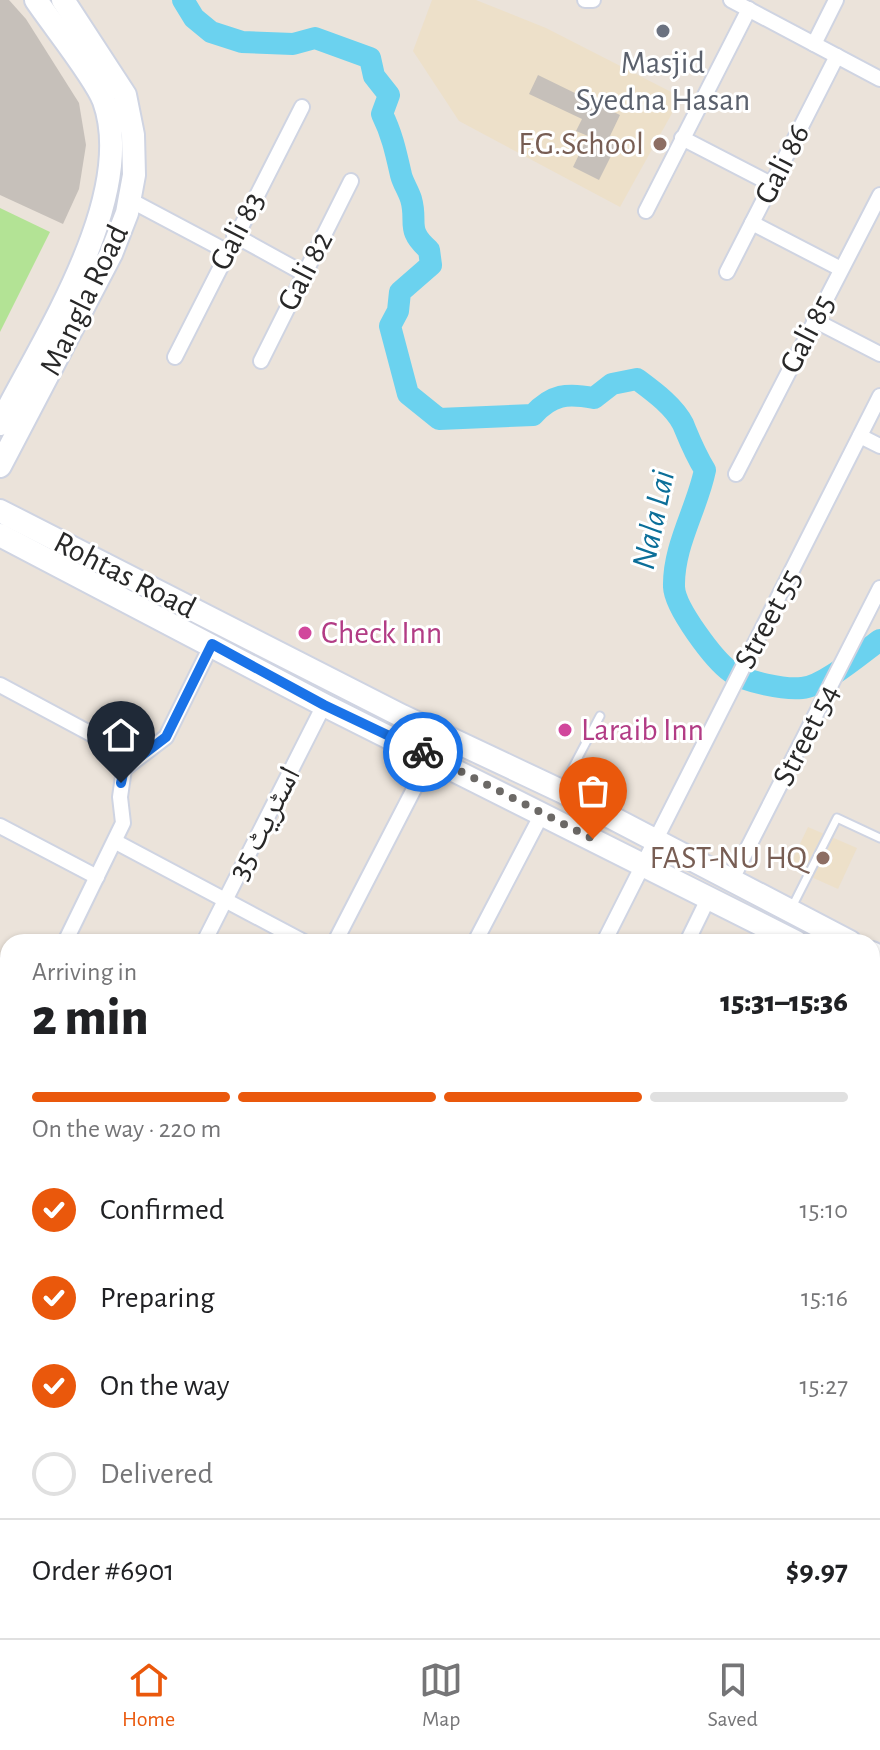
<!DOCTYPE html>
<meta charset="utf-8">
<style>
:root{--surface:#fff;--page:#f6f6f6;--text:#202124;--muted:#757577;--line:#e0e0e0;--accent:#ea580c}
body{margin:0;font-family:"Alegreya Sans","Noto Naskh Arabic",sans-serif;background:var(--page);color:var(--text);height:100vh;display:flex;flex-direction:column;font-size:30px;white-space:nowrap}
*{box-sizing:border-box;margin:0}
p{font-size:26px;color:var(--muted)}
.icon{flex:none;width:44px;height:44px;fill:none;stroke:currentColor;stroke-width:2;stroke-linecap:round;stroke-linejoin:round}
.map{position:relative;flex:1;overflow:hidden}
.sheet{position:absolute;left:0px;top:934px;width:880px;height:704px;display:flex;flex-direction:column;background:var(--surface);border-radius:24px 24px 0 0;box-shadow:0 2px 6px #0004}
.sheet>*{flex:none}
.pin{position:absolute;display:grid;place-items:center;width:68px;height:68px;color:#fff;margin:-82px -34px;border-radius:50% 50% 50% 0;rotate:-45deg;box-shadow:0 0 8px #0007}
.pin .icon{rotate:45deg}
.courier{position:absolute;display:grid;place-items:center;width:80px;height:80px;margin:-40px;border:6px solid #1a73e8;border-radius:50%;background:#fff;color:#222;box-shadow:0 2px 10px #0007}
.headline em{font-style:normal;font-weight:800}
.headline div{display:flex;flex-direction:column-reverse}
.headline{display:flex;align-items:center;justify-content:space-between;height:136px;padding:0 32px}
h1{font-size:52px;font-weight:800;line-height:60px}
.bar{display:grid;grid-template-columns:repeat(4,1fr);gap:12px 8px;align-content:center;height:96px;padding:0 32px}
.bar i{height:10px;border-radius:6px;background:var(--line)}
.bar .selected{background:var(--accent)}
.bar p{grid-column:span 4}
.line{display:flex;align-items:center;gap:20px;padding:0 32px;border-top:2px solid var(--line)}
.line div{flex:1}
ol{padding:0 32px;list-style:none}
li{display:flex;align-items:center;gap:24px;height:88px}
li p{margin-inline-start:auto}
li .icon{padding:8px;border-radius:50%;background:var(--accent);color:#fff;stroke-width:4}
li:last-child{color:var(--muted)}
li i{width:44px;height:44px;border:4px solid var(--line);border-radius:50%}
.dock{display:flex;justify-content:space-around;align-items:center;height:112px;border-top:2px solid var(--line);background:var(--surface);font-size:22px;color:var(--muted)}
.dock a{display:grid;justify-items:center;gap:4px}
.dock .selected{color:var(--accent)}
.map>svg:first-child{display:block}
</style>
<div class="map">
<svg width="880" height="1638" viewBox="0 0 880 1638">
<rect width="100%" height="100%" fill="#ebe3da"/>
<g fill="#ede0c9">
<path d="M432,0H476L546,28L681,97L620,207L459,121L413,51Z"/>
<path d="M808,827L857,848L838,889L789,867Z"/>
<path d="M8,1542V1630H114L109,1638H0V1546Z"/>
</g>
<g fill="#b3e395">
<path d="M0,208L50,232L0,332Z"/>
<path d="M880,1161V1405L872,1422V1176Z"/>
<path d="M640,1630H770L767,1638H636Z"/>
</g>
<path fill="#c9ea91" d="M0,1316L8,1320V1451L0,1468Z"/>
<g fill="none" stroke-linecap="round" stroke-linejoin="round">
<path stroke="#6bd2ef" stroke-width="22" d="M183,0L194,18L211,32L242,42L293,44L315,38L370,58L374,76L389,95L382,114C392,134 396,153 401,175C403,183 408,190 411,199C418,223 405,229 429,250L431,265L400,292L398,311L390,326L408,394L439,419L533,415C552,394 567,393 594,398L612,384L637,379C653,391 674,406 683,424C690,441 695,454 705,470C697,509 673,546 674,587C675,608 714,660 731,672C746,682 785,690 802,688C824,686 862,653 880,640"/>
</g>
<g fill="#c6c0ba">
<path d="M0,0H9L26,19L79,103L86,145L79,189L63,224L0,195Z"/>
<path d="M538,75L620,115L610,136L619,140L599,180L573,167L588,136L576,131L582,119L529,94Z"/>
</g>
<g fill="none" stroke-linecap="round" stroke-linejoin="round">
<g stroke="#cfd4e2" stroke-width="11">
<g id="service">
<path d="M562,788L600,716"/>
<path d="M791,909L837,818L880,838"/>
</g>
</g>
<g stroke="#cfd4e2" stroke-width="18">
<g id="minor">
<path d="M585,0H593"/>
<path d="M731,0L880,79"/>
<path d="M814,44L836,0"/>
<path d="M682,138L771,184"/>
<path d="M130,200L226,251"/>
<path d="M646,211L749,9"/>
<path d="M752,223L841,269"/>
<path d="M234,235L303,273"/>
<path d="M727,272L837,56"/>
<path d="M814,320L880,354"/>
<path d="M175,357L302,107"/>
<path d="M261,361L351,181"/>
<path d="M860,436L880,446"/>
<path d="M736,474L880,195"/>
<path d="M0,685L136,758"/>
<path d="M0,826L97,877"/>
<path d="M116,842L304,942"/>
<path d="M731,881L880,588"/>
<path d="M65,942L123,823L120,797L124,769L166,737L212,644"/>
<path d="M204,942L324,705"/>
<path d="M335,942L431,756"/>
<path d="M475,942L543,812"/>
<path d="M604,942L880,396"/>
<path d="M687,942L708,899"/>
<path d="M0,965L8,969"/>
<path d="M0,1064L8,1050"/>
<path d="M122,1638L126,1630"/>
<path d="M248,1638L252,1630"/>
<path d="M341,1638L345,1630"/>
</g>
</g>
<g stroke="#cfd4e2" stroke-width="26">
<g id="secondary">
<path d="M0,424C43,339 138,196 104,101C95,77 52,24 36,0"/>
<path d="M0,466L111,254L127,213L134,175L133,135L125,95L63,0"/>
<path d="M0,511L402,716L561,791L850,942"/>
<path d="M0,535L324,705L796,942"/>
<path d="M872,953L880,957"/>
<path d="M872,982L880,987"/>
<path d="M872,1082L880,1066"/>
<path d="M872,1150L880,1135"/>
<path d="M588,1638L592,1630"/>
<path d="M618,1638L622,1630"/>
</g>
</g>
<g stroke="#c3c3c3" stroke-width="28">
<g id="trunk">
<path d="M872,1485L880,1469"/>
<path d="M872,1605L880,1590"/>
<path d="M794,1638L798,1630"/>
<path d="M855,1638L859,1630"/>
</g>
</g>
<use href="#service" stroke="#fff" stroke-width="7"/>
<use href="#minor" stroke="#fff" stroke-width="14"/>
<use href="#secondary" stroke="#fff" stroke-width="22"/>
<use href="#trunk" stroke="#f8ae55" stroke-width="24"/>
</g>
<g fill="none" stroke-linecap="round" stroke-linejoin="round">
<path stroke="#6c6966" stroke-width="8" stroke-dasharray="0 14.4" d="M423,752L593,839"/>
<path stroke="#1a73e8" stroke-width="10" d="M121,783L124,769L166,737L212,644L324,705L423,752"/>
</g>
<circle fill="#6b7280" stroke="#fff" stroke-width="3" cx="663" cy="31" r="8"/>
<g fill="#8d6e63" stroke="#fff" stroke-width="3">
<circle cx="660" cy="144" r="8"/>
<circle cx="823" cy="858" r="8"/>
</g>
<g fill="#d1479c" stroke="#fff" stroke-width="3">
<circle cx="305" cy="633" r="8"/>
<circle cx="565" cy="730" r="8"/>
</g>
<g text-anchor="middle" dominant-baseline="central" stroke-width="6" stroke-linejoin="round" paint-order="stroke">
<g font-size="32" fill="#5b616d" stroke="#fff">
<text x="663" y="63">Masjid<tspan x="663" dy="37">Syedna Hasan</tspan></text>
</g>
<g font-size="32" fill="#785e54" stroke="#fff" text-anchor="end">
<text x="644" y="144">F.G.School</text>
<text x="807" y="858">FAST-NU HQ</text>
</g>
<g font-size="32" fill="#282828" stroke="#fff">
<text transform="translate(782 164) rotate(-63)">Gali 86</text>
<text transform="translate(237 231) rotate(-63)">Gali 83</text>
<text transform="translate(305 271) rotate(-63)">Gali 82</text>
<text transform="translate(84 300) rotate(-64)">Mangla Road</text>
<text transform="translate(807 334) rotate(-63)">Gali 85</text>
<text transform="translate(125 575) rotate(27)">Rohtas Road</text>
<text transform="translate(768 619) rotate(-62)">Street 55</text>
<text transform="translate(806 735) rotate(-63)">Street 54</text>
<text transform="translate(264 823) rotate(-63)">اسٹریٹ 35</text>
</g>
<g font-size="32" fill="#b23c85" stroke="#fff" text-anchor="start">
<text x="321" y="633">Check Inn</text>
<text x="581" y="730">Laraib Inn</text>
</g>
<g font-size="34" font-style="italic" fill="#0c6f99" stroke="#fff">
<text transform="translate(654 520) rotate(-78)">Nala Lai</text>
</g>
</g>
</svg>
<div class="pin" style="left:593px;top:839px;background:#ea580c"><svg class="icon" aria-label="bag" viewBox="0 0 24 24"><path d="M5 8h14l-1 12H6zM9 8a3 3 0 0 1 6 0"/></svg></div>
<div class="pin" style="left:121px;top:783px;background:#1f2937"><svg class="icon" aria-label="home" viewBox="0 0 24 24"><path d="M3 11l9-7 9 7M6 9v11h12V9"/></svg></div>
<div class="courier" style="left:423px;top:752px"><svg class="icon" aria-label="bike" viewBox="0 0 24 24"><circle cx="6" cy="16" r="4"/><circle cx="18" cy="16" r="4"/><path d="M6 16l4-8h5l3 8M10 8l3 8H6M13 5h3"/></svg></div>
<section class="sheet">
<div class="headline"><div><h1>2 min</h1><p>Arriving in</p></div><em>15:31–15:36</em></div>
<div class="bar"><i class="selected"></i><i class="selected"></i><i class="selected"></i><i></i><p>On the way · 220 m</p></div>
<ol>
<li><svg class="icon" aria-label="check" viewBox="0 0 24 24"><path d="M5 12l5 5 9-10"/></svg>Confirmed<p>15:10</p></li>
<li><svg class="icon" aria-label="check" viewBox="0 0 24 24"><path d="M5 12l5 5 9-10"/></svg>Preparing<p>15:16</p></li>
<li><svg class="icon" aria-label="check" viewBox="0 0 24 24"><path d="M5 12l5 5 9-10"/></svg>On the way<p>15:27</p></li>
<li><i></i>Delivered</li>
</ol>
<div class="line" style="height:104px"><div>Order #6901</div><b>$9.97</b></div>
</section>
</div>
<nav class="dock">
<a class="selected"><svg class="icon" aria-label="home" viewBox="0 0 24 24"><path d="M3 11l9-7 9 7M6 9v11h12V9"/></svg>Home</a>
<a><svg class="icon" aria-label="map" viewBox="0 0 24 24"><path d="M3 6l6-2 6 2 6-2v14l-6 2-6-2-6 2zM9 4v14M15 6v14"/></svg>Map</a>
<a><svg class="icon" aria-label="saved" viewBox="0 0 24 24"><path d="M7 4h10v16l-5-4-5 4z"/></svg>Saved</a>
</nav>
